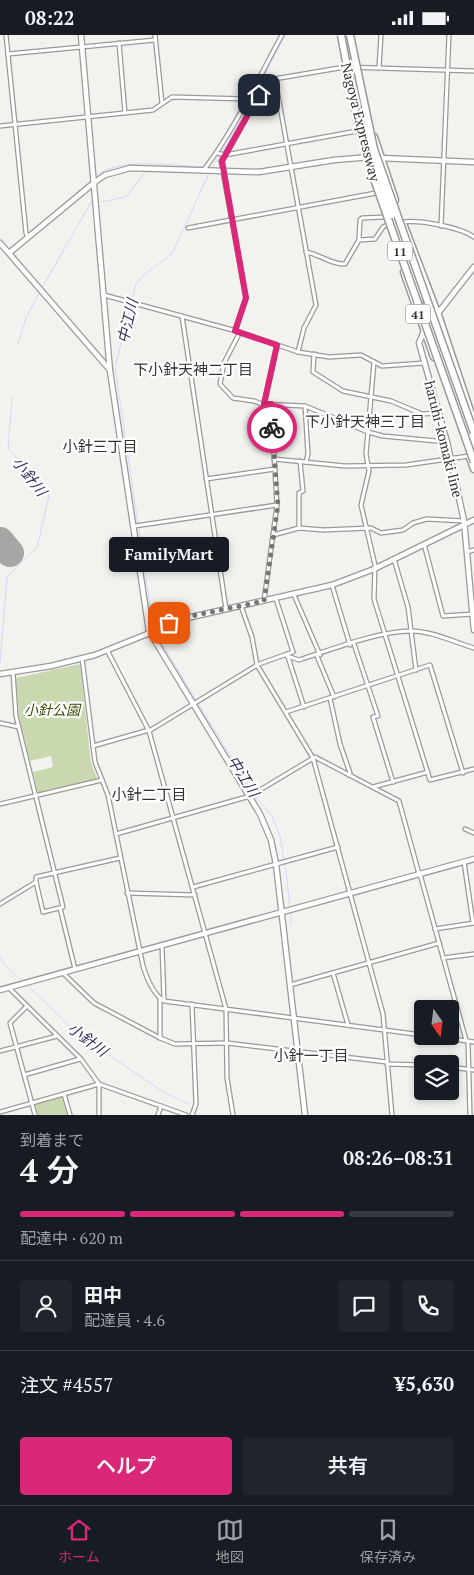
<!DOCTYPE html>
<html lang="ja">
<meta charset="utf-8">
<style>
:root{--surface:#171b24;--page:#20242c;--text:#f1f3f6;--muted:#9ea1a6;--line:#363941;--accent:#db2777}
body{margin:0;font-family:"PT Serif","Noto Sans JP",serif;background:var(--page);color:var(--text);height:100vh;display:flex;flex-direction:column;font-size:19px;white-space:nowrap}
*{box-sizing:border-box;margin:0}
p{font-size:16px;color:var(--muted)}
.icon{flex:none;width:28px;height:28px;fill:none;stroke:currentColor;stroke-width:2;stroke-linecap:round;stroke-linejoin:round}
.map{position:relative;height:1080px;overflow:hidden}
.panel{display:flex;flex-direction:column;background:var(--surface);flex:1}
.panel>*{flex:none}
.needle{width:32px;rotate:166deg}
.tools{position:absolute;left:414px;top:965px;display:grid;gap:10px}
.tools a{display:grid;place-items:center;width:45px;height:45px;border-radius:5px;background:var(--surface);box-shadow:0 2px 8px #0003;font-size:25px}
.pin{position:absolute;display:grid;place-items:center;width:42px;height:42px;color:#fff;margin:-21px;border-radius:10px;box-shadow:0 2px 8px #0006}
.courier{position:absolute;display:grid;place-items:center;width:50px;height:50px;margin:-25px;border:4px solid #db2777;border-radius:50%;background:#fff;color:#222;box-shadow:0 1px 6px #0007}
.bubble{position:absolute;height:35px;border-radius:5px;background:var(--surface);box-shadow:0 2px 8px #0003;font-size:16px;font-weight:600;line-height:35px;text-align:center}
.head em{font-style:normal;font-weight:600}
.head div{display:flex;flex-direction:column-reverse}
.head{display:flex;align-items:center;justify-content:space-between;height:85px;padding:0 20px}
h1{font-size:32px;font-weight:600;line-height:38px}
.bar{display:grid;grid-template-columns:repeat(4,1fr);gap:8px 5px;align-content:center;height:60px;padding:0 20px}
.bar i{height:6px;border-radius:4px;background:var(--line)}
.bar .selected{background:var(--accent)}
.bar p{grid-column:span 4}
.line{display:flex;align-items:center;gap:12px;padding:0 20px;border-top:1px solid var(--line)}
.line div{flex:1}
.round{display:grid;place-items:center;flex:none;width:52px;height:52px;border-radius:5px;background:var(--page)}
.action{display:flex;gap:10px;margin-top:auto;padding:10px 20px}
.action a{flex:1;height:58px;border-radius:5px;background:var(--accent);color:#fff;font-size:20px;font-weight:600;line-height:58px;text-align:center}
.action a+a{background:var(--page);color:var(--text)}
.status{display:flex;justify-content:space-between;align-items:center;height:35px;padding:0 25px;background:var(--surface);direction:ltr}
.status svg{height:14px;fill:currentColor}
.menu{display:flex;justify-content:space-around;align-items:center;height:70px;border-top:1px solid var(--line);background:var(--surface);font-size:14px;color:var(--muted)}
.menu a{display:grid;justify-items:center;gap:2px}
.menu .selected{color:var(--accent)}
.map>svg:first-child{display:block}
</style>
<div class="status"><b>08:22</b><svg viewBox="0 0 49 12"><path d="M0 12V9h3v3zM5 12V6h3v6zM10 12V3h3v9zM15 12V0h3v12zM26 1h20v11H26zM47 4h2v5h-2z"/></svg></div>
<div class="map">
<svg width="474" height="1080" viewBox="0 0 474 1080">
<rect width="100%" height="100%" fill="#f2f3ef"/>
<g fill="#cad8af">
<path d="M80,629L91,728L97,743L95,745L38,758L33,737L53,732L51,721L30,726L19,681L16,643Z"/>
<path d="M62,1062L67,1080H38L35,1070Z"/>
</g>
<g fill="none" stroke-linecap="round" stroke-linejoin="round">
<g stroke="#dad3ff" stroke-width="1">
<path d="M212,133L248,73L285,0"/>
<path d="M94,142C119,121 173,131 205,132"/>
<path d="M100,167L126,162L145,137"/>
<path d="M0,214L6,217"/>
<path d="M11,214L91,145"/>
<path d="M42,253L90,169L93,168"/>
<path d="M18,309L26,283L40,256"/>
<path d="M152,584L115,332L136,249L146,238L172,219L210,136"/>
<path d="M160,605L196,665"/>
<path d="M0,628L7,542L37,513L49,461L8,413L12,363"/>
<path d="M198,668L255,761L272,781L280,801L284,825"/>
<path d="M285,829L290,872"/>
<path d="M291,890V876"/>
<path d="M0,921L4,929L22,946"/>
<path d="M27,950L76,997L163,1057L189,1069"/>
</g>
<path stroke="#a6a7a4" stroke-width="28" d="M0,506L10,518"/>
<g stroke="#999a97" stroke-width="5.5">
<g id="street">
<path d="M6,0L26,198L28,202"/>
<path d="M155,0L162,68"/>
<path d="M119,8L125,78"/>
<path d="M8,19L155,5"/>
<path d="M379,32L381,0"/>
<path d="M275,44L316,270L304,293L298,317"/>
<path d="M268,45L345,32L474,36"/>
<path d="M0,91L153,75L172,62L248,64"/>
<path d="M217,118L225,120L357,96"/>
<path d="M203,136C235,94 257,46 282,0"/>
<path d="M403,187C420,185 460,192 474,202"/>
<path d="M441,191L449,0"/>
<path d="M188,193L376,158"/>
<path d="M359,205L375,204L383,192L387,190"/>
<path d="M306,217C319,219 332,230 345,229L359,205L360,185L362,183L385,182"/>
<path d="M104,260L240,297L298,317L329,322L361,320L382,331L424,328"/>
<path d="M182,281L226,574"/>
<path d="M235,295L246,263L221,126L269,42"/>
<path d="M240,297L224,328L220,349L233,363L254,366L262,369L305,371L368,397L383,401L447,407"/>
<path d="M314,319L313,337L343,356L391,366L422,379L439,378"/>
<path d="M374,327L366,419L369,436L361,470L375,530L374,564L430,745L474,734"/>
<path d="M264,369L277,310"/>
<path d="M305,371L308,419L306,427"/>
<path d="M274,424L345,431L406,430L469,421"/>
<path d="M206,444L275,434"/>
<path d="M135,491L277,470"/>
<path d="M299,493V458L303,456L300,426"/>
<path d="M273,500L299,493L323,495L371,493L381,498L403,495L413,488L427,484L464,486"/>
<path d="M424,509L443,581L473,579"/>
<path d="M467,517L474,515"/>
<path d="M394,524L408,572L416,635"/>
<path d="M332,550L350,610"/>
<path d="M294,560L320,620"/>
<path d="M264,566L277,470L271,369"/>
<path d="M241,571L252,602L257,630L313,723L383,979L392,1080"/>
<path d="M354,609L378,681L373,682L393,747"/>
<path d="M107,615L149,696L226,974L227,1043L233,1080"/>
<path d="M287,619V621L299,625C330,615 378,596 411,596C432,596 454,607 474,613"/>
<path d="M317,621L334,662"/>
<path d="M288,622L304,672"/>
<path d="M82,623L95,727L108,760L143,931C147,944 153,959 164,966L422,1000"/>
<path d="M13,637L16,681L63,872L43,877L36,847"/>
<path d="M330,663L340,709L350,738L349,740"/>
<path d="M286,677L430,630L463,738"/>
<path d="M0,688L19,692"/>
<path d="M149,696L259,629L293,617L276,564"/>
<path d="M93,711L149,695"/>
<path d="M373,752L428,737"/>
<path d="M0,769L102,745"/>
<path d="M465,794L474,798"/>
<path d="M116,799L250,761L315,722L399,766L419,839"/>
<path d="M464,827L473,888"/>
<path d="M420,839L466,1005"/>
<path d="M193,852L338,812"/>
<path d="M127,858L195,860"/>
<path d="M0,869L36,847V842L120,823"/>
<path d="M60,873L75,934"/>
<path d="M435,894L474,888"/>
<path d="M162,911L164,965"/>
<path d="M443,923L474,919"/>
<path d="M63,938L94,968L160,1003L175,1009L227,1008L387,1027"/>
<path d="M333,938L348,990"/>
<path d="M290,950L439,908"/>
<path d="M9,953L81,1024L99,1049V1080"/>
<path d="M160,963V1003"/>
<path d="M192,969L196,1069L192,1080"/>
<path d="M27,971L10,988L35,1080"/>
<path d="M432,1001L474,1007"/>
<path d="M468,1006L470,1080"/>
<path d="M0,1016L57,1001"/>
<path d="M387,1029L422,1030"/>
<path d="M450,1032L474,1035"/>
<path d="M24,1040L80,1024"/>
<path d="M64,1059L70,1080"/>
<path d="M0,1077L99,1049L186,1080"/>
<path d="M158,1080L161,1071"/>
</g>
</g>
<g stroke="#999a97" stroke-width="7">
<g id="secondary">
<path d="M81,0L110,336L149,596L260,779L271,805L276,829L305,1080"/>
<path d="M380,123L474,127"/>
<path d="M0,208L110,335"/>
<path d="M9,218L95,147L105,140L130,133L259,137L334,125L370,122"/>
<path d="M474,232L424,296L419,308L447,407L464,486L474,595"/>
<path d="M0,639L51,631L95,620L187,583L332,550L374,534L474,485"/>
<path d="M0,955L474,824"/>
</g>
</g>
<g stroke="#999a97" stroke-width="9">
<g id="highway">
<path d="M374,102L395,165"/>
<path d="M392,180L420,262L419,270"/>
<path d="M404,191L438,280L472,382"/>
<path d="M404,237L434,322"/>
<path d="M434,288L433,293L474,410"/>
<path d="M470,423L474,434"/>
</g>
</g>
<use href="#street" stroke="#fff" stroke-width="3"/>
<use href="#secondary" stroke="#fff" stroke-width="4.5"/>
<use href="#highway" stroke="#fff" stroke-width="6"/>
<g stroke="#999a97" stroke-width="9" stroke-linecap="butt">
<g id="highway-bridge">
<path d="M341,0L357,85L374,144L474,427"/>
<path d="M350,0L374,114L474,398"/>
<path d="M364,93L392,180"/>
</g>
</g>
<use href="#highway-bridge" stroke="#fff" stroke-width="6"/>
</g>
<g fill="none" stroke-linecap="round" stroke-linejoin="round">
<path stroke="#767674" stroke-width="5" stroke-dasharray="0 9" d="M169,588L187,582L264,566L278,470L272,393"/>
<path stroke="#db2777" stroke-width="6" d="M259,60L222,126L246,263L235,296L277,310L264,369H271L272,393"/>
</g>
<g text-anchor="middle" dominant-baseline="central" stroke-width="4.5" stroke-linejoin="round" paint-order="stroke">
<g fill="#fff" stroke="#707070" stroke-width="1">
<rect x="387.5" y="206.5" width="25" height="19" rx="4"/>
<rect x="405.5" y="269.5" width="25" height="19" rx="4"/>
</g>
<g font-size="12" font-weight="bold" fill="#333332">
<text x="400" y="216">11</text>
<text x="418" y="279">41</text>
</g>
<g font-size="14" fill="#333332" stroke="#fff">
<text transform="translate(361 87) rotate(76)">Nagoya Expressway</text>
<text transform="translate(444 404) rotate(76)">haruhi-komaki line</text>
</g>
<g font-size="14" font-style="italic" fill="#3a4903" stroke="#fff">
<text x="52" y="674">小針公園</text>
</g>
<g font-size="15" font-style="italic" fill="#392c61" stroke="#fff">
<text transform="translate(127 286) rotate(-77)">中江川</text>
<text transform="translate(30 441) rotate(52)">小針川</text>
<text transform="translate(244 741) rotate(58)">中江川</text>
<text transform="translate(88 1004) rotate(37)">小針川</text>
</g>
<g font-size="15" fill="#333332" stroke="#fff">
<text x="193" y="334">下小針天神二丁目</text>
<text x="365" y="386">下小針天神三丁目</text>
<text x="100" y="411">小針三丁目</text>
<text x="149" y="759">小針二丁目</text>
<text x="311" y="1020">小針一丁目</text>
</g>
</g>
</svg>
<div class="tools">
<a><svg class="needle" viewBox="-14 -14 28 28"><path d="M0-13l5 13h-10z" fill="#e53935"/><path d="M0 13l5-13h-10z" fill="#9ea1a6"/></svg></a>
<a><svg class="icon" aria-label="layers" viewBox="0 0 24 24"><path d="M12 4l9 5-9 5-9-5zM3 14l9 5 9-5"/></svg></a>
</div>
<div class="pin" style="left:169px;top:588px;background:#ea580c"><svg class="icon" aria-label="bag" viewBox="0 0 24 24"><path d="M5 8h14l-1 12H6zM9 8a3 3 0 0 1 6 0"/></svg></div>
<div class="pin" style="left:259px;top:60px;background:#1f2937"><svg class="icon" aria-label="home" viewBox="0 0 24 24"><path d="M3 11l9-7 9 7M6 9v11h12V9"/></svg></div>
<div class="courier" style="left:272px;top:393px"><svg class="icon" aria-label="bike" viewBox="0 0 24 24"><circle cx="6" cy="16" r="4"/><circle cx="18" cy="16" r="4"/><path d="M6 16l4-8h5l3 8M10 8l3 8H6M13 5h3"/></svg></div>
<div class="bubble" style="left:109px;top:502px;width:120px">FamilyMart</div>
</div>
<section class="panel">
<div class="head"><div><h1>4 分</h1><p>到着まで</p></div><em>08:26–08:31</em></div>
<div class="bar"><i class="selected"></i><i class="selected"></i><i class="selected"></i><i></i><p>配達中 · 620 m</p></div>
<div class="line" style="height:90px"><a class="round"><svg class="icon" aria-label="person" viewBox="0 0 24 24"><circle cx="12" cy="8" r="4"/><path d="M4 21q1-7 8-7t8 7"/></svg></a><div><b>田中</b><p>配達員 · 4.6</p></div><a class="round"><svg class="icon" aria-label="chat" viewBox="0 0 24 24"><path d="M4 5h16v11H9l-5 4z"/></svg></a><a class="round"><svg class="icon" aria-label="phone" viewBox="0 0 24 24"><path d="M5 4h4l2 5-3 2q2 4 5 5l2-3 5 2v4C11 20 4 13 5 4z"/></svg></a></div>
<div class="line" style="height:65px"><div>注文 #4557</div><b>¥5,630</b></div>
<div class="action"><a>ヘルプ</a><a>共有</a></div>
</section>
<nav class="menu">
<a class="selected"><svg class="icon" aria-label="home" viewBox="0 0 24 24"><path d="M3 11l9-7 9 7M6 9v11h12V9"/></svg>ホーム</a>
<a><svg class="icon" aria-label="map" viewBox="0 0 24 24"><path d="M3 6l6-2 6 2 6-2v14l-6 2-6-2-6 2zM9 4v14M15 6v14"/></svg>地図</a>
<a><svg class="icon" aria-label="saved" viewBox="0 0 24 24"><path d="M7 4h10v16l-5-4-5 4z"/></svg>保存済み</a>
</nav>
